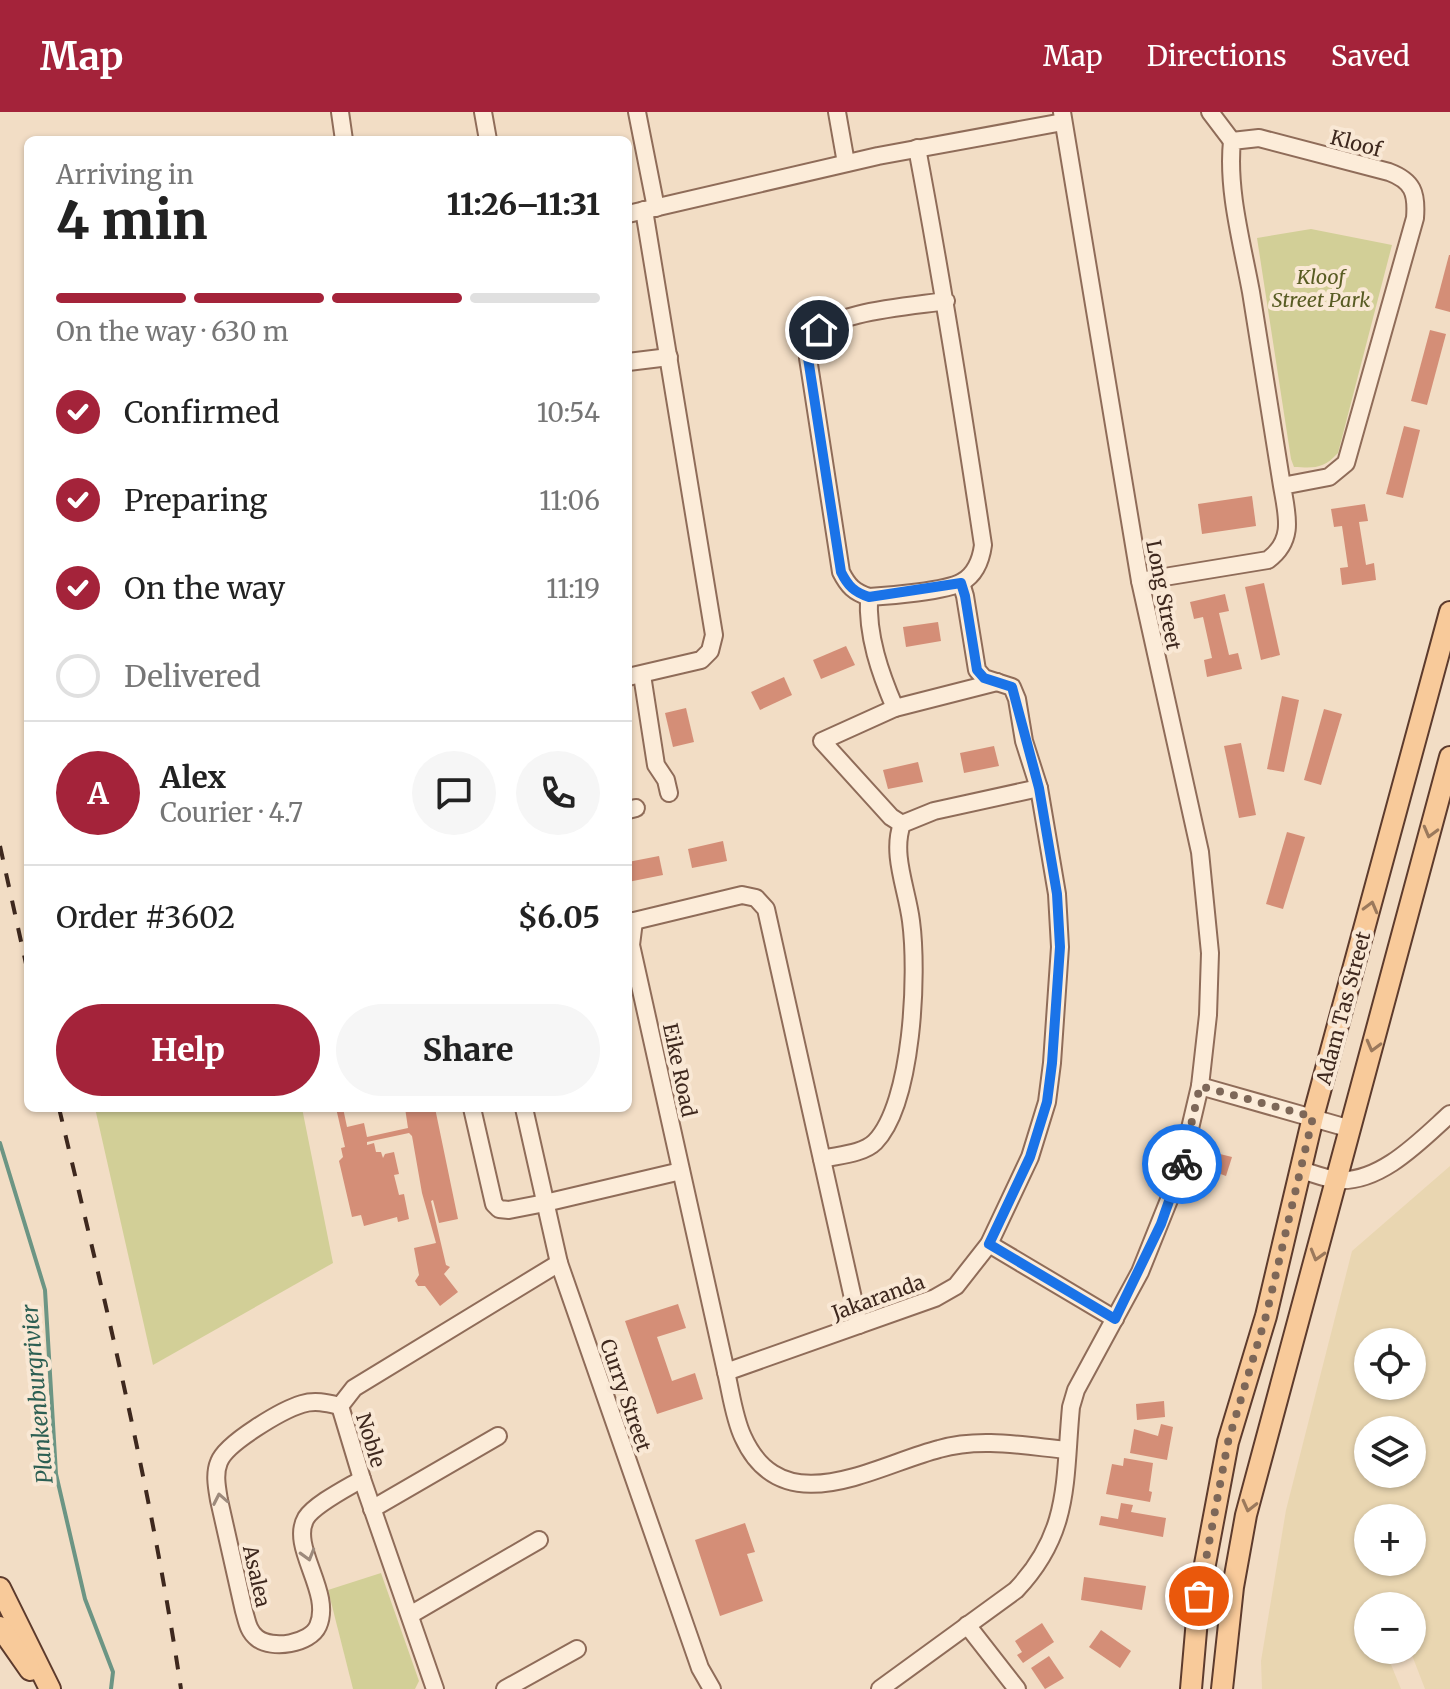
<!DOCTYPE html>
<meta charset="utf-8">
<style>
:root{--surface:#fff;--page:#f6f6f6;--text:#222;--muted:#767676;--line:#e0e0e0;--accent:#a4233a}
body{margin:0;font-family:Merriweather,serif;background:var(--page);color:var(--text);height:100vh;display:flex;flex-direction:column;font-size:30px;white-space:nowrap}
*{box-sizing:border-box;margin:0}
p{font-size:26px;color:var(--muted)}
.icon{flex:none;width:44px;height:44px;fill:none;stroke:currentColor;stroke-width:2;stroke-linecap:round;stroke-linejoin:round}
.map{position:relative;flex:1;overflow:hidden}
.side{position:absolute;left:24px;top:24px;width:608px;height:976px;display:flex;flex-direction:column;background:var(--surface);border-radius:12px;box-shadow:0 2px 6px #0004}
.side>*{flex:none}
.fabs{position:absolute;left:1354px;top:1216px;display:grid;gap:16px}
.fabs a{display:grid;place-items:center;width:72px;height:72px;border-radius:50%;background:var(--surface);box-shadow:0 2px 6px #0004;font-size:40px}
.pin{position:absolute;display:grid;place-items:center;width:68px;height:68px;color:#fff;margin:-34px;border:4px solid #fff;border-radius:50%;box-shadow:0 2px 8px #0007}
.courier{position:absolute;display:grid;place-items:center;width:80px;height:80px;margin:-40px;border:6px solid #1a73e8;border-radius:50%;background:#fff;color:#222;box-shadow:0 2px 10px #0007}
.headline em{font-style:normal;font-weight:800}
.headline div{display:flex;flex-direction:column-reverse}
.headline{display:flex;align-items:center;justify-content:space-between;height:136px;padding:0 32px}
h1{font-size:52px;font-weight:800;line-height:60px}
.bar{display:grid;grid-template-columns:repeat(4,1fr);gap:12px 8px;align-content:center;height:96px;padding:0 32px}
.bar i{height:10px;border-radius:6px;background:var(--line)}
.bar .on{background:var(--accent)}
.bar p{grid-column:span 4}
.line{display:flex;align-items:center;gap:20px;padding:0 32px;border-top:2px solid var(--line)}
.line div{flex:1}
.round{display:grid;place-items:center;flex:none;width:84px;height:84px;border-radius:42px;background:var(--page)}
ol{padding:0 32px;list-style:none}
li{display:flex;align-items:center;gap:24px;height:88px}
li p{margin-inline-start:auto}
li .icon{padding:8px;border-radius:50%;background:var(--accent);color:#fff;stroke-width:4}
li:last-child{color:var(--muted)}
li i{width:44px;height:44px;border:4px solid var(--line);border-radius:50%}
.primary-button{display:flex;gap:16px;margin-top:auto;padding:16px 32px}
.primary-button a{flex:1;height:92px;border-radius:48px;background:var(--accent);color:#fff;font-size:32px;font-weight:800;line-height:92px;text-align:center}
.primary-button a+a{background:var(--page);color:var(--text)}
header{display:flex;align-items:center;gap:48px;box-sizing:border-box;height:112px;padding:0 40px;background:var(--accent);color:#fff}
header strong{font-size:38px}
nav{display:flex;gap:44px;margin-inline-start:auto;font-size:28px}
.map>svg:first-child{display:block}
</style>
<header>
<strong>Map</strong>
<nav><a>Map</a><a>Directions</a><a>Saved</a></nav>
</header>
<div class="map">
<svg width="1450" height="1577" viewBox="0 0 1450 1577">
<rect width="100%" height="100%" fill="#f2ddc5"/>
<path fill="#e9d6b1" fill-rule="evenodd" d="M1450,1054V1577H1425L1410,1538H1412V1494L1392,1492L1368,1494V1538H1385L1401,1577H1262L1261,1549L1286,1398L1352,1139ZM1368,1230H1412V1274H1368ZM1412,1318V1362H1368V1318ZM1368,1406H1412V1450H1368Z"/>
<g fill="#d2cf97">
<path d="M1311,117L1392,133L1338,341C1323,357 1315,356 1294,355L1291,347L1257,126Z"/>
<path d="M95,996H302L333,1151L153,1253Z"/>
<path d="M381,1461L419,1569L415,1577H353L328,1478Z"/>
</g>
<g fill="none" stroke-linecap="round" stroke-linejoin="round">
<path stroke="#6c9584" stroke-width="4" d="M0,1031L45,1178L56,1362L85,1487L113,1560L111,1577"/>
</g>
<g fill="#d48e77">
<path d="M1449,143H1450V200L1435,196Z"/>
<path d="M1430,218L1446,222L1427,293L1411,289Z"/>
<path d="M1404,314L1420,318L1403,386L1386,382Z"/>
<path d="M1252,384L1256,414L1202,422L1198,392Z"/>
<path d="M1365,392L1368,409L1359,410L1366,453L1374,451L1376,468L1342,473L1340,456L1348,455L1342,414L1334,415L1331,397Z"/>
<path d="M1264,471L1280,543L1261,548L1245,475Z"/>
<path d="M1225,482L1229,499L1219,501L1229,543L1238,541L1242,557L1207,565L1204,548L1212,546L1203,505L1194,507L1190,490Z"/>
<path d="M938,510L941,529L906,535L903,515Z"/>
<path d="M846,534L855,553L821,567L813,548Z"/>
<path d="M784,565L792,583L760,598L751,580Z"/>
<path d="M1282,584L1299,588L1284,660L1267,657Z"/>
<path d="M686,596L694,630L673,635L665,601Z"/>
<path d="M1324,597L1342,602L1321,673L1304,668Z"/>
<path d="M1241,631L1256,703L1239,706L1224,634Z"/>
<path d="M994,634L999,654L964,661L960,641Z"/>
<path d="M918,650L923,670L888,677L883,658Z"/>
<path d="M1287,720L1305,725L1283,797L1266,792Z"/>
<path d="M723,729L727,749L692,756L688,737Z"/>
<path d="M659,744L663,763L628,770V750Z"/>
<path d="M336,996H343L347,1015L364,1011L367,1025L408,1016L405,996H435L458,1107L439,1111L433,1088L431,1089L446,1153L450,1155L444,1162L458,1180L440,1194L425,1174H418L415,1169L419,1163L414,1136L436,1131L422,1081L412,1024L409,1021L367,1030V1033L374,1031L376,1040H381L383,1046L385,1042L394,1040L399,1062L394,1063L399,1083L404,1082L409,1107L398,1110L397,1105L364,1114L361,1103L352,1105L339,1049L343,1045L341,1036L345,1035Z"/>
<path d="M1220,1042L1232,1045L1226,1064L1215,1060Z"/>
<path d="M678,1192L686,1216L657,1225L672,1269L695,1261L703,1287L657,1302L625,1209Z"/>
<path d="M1164,1289L1165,1305L1137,1308L1136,1292Z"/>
<path d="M1161,1312L1173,1315L1167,1348L1130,1341L1134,1317L1158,1324Z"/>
<path d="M1124,1346L1153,1351L1149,1379L1152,1380L1150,1390L1106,1382L1112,1352L1123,1354Z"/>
<path d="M1121,1391L1133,1393L1131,1400L1166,1406L1163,1425L1099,1413L1101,1404L1118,1407Z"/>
<path d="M745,1411L755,1440L747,1442L763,1489L720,1504L695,1428Z"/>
<path d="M1084,1465L1146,1474L1142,1498L1081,1488Z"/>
<path d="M1042,1511L1054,1530L1023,1551L1017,1543L1022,1540L1015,1529Z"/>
<path d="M1101,1518L1131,1539L1120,1556L1089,1535Z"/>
<path d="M1049,1544L1064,1566L1045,1577L1031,1556Z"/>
</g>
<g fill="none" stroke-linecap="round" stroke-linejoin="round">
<g stroke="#8f6c59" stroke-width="20">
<g id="minor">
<path d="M340,0L344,28"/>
<path d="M483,0L488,28"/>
<path d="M637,0L656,96"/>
<path d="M837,0L846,51"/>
<path d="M1210,0L1232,29"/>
<path d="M917,36C942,168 963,300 983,433C981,448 976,462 962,470C947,479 888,484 869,485C854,480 848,474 841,460L808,246C809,241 809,233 811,228C826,199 915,194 946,189"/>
<path d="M628,102L878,44L1063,10"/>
<path d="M628,250L669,245"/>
<path d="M1140,469L1268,448C1295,428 1287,403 1282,374C1271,309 1262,245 1251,180C1242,131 1227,78 1232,29L1259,26L1389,60C1413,69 1417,81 1415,106L1346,351L1329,365L1282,374"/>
<path d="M869,485C867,524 880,561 895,596"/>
<path d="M642,563L656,653L666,668L669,681"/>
<path d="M628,565L701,548L710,539L714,523L644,98"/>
<path d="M628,698L636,696"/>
<path d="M902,712L891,705L822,629L895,596L997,570"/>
<path d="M634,809L631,833L726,1260C731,1281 734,1306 743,1325C783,1413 876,1353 939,1337C980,1325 1025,1334 1067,1338"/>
<path d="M634,809L742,783L756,786L766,797L859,1213"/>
<path d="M1200,974L1351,1017"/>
<path d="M472,996L494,1092L499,1097L509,1098L545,1091L681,1059"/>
<path d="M524,996L559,1151L700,1556L712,1577"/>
<path d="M822,1047C838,1043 863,1042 875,1030C913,991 918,861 911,809C907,777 891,742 902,712L934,699L1039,676"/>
<path d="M1301,1058C1312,1061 1326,1067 1338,1068C1381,1071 1421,1028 1450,1002"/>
<path d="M989,1132L1115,1207"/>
<path d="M726,1260L935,1186L956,1174L989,1132L1030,1045L1047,990L1052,951L1060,835L1057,782L1039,676L1024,629L1017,587L1012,575L984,566L977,558L965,484L961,471"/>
<path d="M340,1294C327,1291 315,1288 302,1292C282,1298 226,1331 219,1350C214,1362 217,1376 219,1388L244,1499C247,1509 248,1519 257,1526C272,1538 310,1532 318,1514C333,1480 289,1435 306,1406C315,1392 347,1376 362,1367"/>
<path d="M372,1397L498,1324"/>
<path d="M410,1503L539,1428"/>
<path d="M967,1513L1017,1577"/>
<path d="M435,1577L362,1367L340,1294L354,1276L559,1151"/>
<path d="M505,1577L577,1537"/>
<path d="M880,1577L1016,1478C1071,1420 1064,1369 1071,1295L1076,1278L1140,1160L1179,1063L1200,974L1208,903L1210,841L1200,740L1140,469L1062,0"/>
</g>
</g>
<g stroke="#5d3b2d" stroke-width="24">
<g id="major">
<path d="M0,1476L50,1577"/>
<path d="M0,1515L30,1558"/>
<path d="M1191,1577L1199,1484L1228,1330L1266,1204L1313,1005L1450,500"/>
<path d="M1222,1577L1233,1475L1246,1403L1450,645"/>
</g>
</g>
<use href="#minor" stroke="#fcecd9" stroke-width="16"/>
<use href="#major" stroke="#f8ca9a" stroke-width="20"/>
<g stroke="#3e281e" stroke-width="4" stroke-dasharray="14 14" stroke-linecap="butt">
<path d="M0,734L28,861"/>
<path d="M59,996C105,1189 152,1381 181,1577"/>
</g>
</g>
<defs><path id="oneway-chevron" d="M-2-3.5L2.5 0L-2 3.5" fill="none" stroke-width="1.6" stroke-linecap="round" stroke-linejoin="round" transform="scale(2)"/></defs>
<g stroke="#9b795c">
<use href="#oneway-chevron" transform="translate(1430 720) rotate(105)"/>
<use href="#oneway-chevron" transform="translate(1371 795) rotate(-75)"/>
<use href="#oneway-chevron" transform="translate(1373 934) rotate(105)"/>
<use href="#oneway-chevron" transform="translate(1317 1143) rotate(106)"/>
<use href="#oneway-chevron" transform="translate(1249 1394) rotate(104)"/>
</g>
<g stroke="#9d8a7c">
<use href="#oneway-chevron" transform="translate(220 1387) rotate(-101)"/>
<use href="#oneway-chevron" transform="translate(308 1443) rotate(74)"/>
</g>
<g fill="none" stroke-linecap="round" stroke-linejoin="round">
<path stroke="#7d6758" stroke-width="8" stroke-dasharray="0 14.4" d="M1182,1052L1200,974L1313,1005L1266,1204L1228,1330L1199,1484"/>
<path stroke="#1a73e8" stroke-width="10" d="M819,218L811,229L808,246L841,460C848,474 854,480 869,485L961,471L965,484L977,558L984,566L1012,575L1039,676L1057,782L1060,835L1052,951L1047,990L1030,1045L989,1132L1115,1207L1161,1112L1182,1052"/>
</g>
<g text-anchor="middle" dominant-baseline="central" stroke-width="8" stroke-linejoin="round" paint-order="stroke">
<g font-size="20" fill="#3e281e" stroke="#f9e8d5">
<text transform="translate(1356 31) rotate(15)">Kloof</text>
<text transform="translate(1164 483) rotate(79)">Long Street</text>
<text transform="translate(1343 896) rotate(-75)">Adam Tas Street</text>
<text transform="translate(680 958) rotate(78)">Eike Road</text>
<text transform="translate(878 1185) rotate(-20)">Jakaranda</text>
<text transform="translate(626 1283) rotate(71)">Curry Street</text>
<text transform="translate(371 1328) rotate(73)">Noble</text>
<text transform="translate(257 1464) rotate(77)">Asalea</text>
</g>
<g font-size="20" font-style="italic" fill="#585c23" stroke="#f9e8d5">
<text x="1321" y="164">Kloof<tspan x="1321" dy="23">Street Park</tspan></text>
</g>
<g font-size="22" font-style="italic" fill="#2c5f53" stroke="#f9e8d5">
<text transform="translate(37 1282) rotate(-95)">Plankenburgrivier</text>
</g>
</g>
</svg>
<div class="fabs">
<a><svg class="icon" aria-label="locate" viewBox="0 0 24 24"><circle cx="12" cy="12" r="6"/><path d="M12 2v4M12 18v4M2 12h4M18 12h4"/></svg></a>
<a><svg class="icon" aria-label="layers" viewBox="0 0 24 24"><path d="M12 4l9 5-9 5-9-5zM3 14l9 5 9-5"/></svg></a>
<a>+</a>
<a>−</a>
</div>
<div class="pin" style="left:1199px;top:1484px;background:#ea580c"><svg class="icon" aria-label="bag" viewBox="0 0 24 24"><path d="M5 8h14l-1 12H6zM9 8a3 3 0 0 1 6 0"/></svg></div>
<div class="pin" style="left:819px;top:218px;background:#1f2937"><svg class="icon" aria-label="home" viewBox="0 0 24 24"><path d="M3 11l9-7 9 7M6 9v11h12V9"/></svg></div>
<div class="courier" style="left:1182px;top:1052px"><svg class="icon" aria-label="bike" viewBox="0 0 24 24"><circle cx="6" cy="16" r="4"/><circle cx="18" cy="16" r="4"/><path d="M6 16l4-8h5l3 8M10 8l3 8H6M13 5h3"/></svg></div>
<section class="side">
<div class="headline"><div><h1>4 min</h1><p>Arriving in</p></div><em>11:26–11:31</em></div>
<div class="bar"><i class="on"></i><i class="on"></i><i class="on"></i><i></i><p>On the way · 630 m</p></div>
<ol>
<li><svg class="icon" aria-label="check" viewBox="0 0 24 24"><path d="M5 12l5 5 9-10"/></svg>Confirmed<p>10:54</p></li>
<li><svg class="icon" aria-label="check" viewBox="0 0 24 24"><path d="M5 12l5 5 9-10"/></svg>Preparing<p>11:06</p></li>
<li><svg class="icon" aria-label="check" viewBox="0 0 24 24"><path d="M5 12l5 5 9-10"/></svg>On the way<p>11:19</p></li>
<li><i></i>Delivered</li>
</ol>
<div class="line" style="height:144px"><b class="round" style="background:var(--accent);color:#fff">A</b><div><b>Alex</b><p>Courier · 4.7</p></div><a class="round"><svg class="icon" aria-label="chat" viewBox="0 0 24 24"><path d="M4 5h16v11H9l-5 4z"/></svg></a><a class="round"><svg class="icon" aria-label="phone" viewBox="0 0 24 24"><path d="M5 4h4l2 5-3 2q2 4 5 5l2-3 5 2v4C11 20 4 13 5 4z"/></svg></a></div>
<div class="line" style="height:104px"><div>Order #3602</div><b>$6.05</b></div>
<div class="primary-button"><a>Help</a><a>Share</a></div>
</section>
</div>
